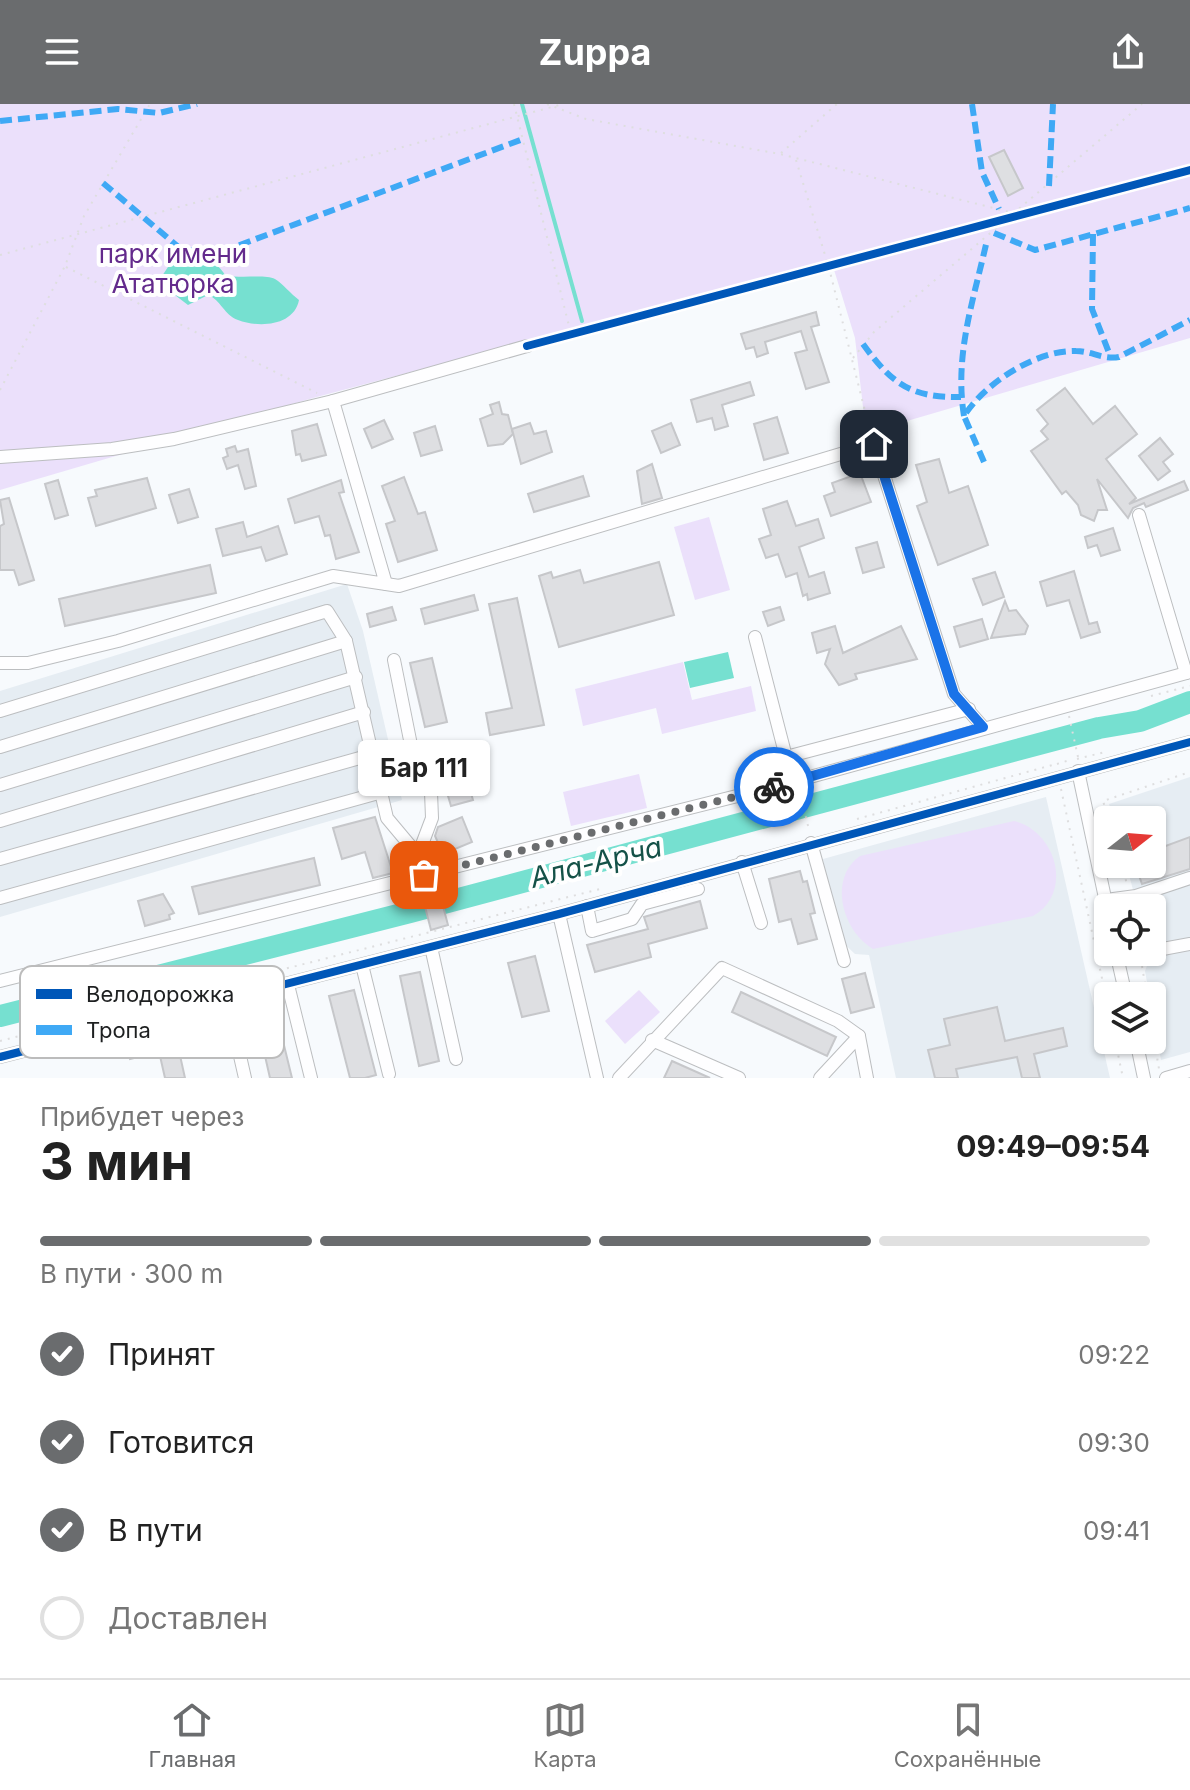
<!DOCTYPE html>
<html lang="ru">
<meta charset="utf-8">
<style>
:root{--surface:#fff;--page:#f6f6f6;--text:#222;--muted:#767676;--line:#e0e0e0;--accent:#6a6c6e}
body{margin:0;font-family:Inter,sans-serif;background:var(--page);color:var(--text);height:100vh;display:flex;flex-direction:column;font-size:30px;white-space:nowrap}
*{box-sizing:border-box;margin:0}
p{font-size:26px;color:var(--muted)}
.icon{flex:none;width:44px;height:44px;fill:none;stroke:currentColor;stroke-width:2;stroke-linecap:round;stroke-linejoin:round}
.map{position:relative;height:974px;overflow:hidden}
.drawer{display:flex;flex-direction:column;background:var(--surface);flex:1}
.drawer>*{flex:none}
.needle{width:52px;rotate:73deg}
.controls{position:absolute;left:1094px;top:702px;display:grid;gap:16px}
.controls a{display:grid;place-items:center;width:72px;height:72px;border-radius:8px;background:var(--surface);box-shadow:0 2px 6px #0004;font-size:40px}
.pin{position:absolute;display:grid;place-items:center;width:68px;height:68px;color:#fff;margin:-34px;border-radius:16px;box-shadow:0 4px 12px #0006}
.courier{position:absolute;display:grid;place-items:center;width:80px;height:80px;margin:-40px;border:6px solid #1a73e8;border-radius:50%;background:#fff;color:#222;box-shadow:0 2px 10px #0007}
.bubble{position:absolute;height:56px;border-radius:8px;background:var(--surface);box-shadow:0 2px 6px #0004;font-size:26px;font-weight:700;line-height:56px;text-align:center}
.headline em{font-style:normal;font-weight:700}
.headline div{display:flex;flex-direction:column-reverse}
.headline{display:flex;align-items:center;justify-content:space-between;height:136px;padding:0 40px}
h1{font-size:52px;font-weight:700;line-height:60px}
.bar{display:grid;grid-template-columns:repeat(4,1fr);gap:12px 8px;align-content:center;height:96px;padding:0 40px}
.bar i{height:10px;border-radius:6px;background:var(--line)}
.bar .current{background:var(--accent)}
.bar p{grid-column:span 4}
ol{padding:0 40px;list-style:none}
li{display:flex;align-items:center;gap:24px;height:88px}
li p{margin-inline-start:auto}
li .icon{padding:8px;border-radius:50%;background:var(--accent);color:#fff;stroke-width:4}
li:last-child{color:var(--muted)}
li i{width:44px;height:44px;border:4px solid var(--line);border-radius:50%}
header{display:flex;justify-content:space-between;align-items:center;height:104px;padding:0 40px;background:var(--accent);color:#fff;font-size:36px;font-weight:700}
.menu{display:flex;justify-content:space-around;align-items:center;height:112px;border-top:2px solid var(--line);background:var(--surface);font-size:22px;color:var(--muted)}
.menu a{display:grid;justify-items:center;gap:4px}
.menu .current{color:var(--accent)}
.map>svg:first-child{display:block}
</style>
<header><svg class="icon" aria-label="menu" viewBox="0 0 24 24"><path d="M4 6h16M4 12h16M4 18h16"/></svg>Zuppa<svg class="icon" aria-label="share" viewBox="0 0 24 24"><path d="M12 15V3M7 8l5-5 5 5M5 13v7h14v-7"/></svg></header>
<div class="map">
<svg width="1190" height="974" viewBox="0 0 1190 974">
<rect width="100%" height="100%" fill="#f7fafd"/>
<g fill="#e6edf3">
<path d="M347,480L363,527L402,696L0,813V587Z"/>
<path d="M1190,673V948L1161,956L1145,867L1152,848V804H1138L1126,760H1152V716H1114L1109,700Z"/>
<path d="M1046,693L1110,974H896L869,851L855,850L833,829L823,755Z"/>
</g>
<g fill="#ebe0fb">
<path d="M0,0H1190V234L866,329L855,234L831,156L313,294L0,386Z"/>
<path d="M709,413L730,486L695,496L674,423Z"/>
<path d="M683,558L692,596L751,582L756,607L662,630L656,604L583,622L575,585Z"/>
<path d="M639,670L647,704L571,722L563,688Z"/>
<path d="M1014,717C1056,727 1074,789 1033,812L873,845C842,827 828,774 860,752Z"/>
<path d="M639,886L660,908L625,940L605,917Z"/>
</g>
<g fill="#76e0d0">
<path d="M182,143C197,156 215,153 225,171C240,175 265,170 275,175C283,180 291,190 299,196C294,222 259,224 238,216C224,211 221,196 208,191L188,201L163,182L160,175L168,163L165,153L170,146Z"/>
<path d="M728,548L734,574L690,584L684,558Z"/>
</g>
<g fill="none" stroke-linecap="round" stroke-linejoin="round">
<path stroke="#76e0d0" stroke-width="4" d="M522,0L582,217"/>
<path stroke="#76e0d0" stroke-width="22" d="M0,912L410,808L1099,624L1140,617L1190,598"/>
</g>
<g fill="#dedfe2" stroke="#c6c7ca" stroke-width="2">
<path d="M1004,46L1023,84L1008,92L989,53Z"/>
<path d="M816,208L819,221L811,223L829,278L806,285L795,249L807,246L801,227L765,238L768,249L757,253L754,243L746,245L741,230Z"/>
<path d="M750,278L754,291L722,301L728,322L715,326L712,314L697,318L691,296Z"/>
<path d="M1065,284L1093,320L1115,302L1137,330L1106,355L1136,394L1129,400L1184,377L1188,386L1146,403L1144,399L1133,404L1128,414L1097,375L1107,406H1098L1094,417L1081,411L1078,401L1066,387L1062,390L1031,347L1048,335L1041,327L1048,320L1037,306Z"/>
<path d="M499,298L502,310L508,311L513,330L503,340L488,342L480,315L493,310L490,301Z"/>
<path d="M777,313L788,349L764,356L754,320Z"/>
<path d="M384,316L393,335L372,344L364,325Z"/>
<path d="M530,319L534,330L546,327L552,348L521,360L512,325Z"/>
<path d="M671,319L680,341L661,349L652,327Z"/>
<path d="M317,320L326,351L302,357L300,350L296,351L292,327Z"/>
<path d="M435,322L442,346L421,352L414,329Z"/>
<path d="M1160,334L1173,350L1163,358L1170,367L1158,376L1139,352Z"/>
<path d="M235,342L237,348L248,345L256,382L245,385L238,361L227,365L223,354L228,352L226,345Z"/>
<path d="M939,355L949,389L968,382L988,441L938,461L917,402L927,398L916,361Z"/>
<path d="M652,360L662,394L642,400L637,367Z"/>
<path d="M860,369L871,398L831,412L824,392L835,388L832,379Z"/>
<path d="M583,372L589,392L534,408L528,390Z"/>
<path d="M404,373L418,410L425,408L437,446L398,458L386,420L395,417L382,382Z"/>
<path d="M147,374L156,404L96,422L88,394L97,392L95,386Z"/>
<path d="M58,376L68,411L55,415L45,380Z"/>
<path d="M341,376L344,388L339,389L359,448L336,455L330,431L325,432L319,412L295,419L288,395Z"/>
<path d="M189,385L198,413L178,419L169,391Z"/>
<path d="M9,394L34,476L19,481L14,466H0V422L4,420L0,396Z"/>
<path d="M787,397L796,422L818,415L824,434L799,443L809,473L824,468L830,489L808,496L807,490L803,492L797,469L786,473L778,450L766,454L759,435L771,431L763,405Z"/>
<path d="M243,418L247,433L278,422L287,450L266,457L261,443L223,452L216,425Z"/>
<path d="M1113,424L1120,446L1101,452L1097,441L1088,444L1085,433Z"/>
<path d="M877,438L884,463L863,469L856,444Z"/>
<path d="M659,458L674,511L559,543L539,472L551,468L553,474L580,466L584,479Z"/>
<path d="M210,461L216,489L65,522L59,495Z"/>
<path d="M1074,467L1089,520L1097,518L1100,528L1081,534L1069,496L1047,502L1040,478Z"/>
<path d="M995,468L1004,493L983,501L973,475Z"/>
<path d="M474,491L478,506L425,520L421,505Z"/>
<path d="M517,494L544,621L490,631L486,609L512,604L489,500Z"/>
<path d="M1005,497L1009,507L1016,506L1028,522L1025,530L991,534Z"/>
<path d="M392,503L396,516L370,523L367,510Z"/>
<path d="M780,503L784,516L768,522L763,508Z"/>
<path d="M982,515L988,535L960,543L954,523Z"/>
<path d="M835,522L843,549L901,522L917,555L855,570L857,575L839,581L825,560L830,545L817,549L812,529Z"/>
<path d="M432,554L447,618L425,623L410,559Z"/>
<path d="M465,669L473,696L451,702L443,675Z"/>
<path d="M375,713L393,769L373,774L365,748L342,755L333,724Z"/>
<path d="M462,713L472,738L443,750L435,732L438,723Z"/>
<path d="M1190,733V765L1142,780L1135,760H1152V747Z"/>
<path d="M314,754L320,781L199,810L192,783Z"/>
<path d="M800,767L803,778L807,777L815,809L810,810L817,835L798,840L791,815L779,818L769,775Z"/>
<path d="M438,783L448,821L431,826L421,787Z"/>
<path d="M163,790L174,809L169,811L170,815L145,822L138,797Z"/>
<path d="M700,797L707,824L648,840L651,853L595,868L587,841L648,825L644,813Z"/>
<path d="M535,852L549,907L522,913L508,859Z"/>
<path d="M420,868L439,957L419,962L400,872Z"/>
<path d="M865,869L874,903L851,909L842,875Z"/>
<path d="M354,886L376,971L365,974H350L329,892Z"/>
<path d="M741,888L836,933L827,952L732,908Z"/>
<path d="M997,903L1005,937L1063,924L1067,942L1034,950L1040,974H1022L1017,953L956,965L958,974H935L928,946L950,941L944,915Z"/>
<path d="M280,925L292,974H270L260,930Z"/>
<path d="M146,934L150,950L130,955L125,940Z"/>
<path d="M179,947L185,974H165L160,952Z"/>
<path d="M672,957L710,974H664Z"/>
</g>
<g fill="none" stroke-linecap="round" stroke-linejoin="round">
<g stroke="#bcbec0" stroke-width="14">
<g id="minor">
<path d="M0,353L112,345L174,335L333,297"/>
<path d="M1139,411L1186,569"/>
<path d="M386,480L399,482L874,340L954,590L983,623"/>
<path d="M755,533L786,653L969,605"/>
<path d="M394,556L411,641L431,688L432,714L418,751"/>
<path d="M0,559H28L118,537L333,472L386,480L333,297L527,242"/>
<path d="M0,607L327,507L346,537L387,714L418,751L424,771"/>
<path d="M0,643L346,537"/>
<path d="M1078,667L1108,808"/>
<path d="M0,681L356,573"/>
<path d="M0,717L364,608"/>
<path d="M811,739L844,857"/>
<path d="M0,755L374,650"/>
<path d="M742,758L761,819"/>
<path d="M0,794L382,688"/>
<path d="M1106,796L1136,792L1190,774"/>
<path d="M587,802L592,827L632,815L642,800L698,785"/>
<path d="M559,810L597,974"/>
<path d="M431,843L456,955"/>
<path d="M1152,847L1190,840"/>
<path d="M1116,848L1126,892"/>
<path d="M1117,854L1146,848"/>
<path d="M362,861L389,970"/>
<path d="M0,877L781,681L1190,568"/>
<path d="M288,881L311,974"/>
<path d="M227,895L245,974"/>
<path d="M652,936L739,974"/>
<path d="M1136,936L1144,974"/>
<path d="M0,953L559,810L1190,638"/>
<path d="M619,974L722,864L838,917L859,932"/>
<path d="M820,974L859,932L867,974"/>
<path d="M1166,974L1190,967"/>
</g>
</g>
<g stroke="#dededf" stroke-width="2" stroke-dasharray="2 6" stroke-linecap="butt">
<path d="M514,0L571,230"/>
<path d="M547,0L586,15L780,50L1017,110"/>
<path d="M781,49L837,0"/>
<path d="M796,56L829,164L870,327"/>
<path d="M0,151L563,0"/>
<path d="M66,163L317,289"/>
<path d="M853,254L874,228L1142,0"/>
<path d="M0,286L65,162L84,112L150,0"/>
<path d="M1151,592L1190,582"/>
<path d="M1069,612L1078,653"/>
<path d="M1077,655L1105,648"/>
<path d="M1057,660L1070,656"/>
<path d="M1061,685L1108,902"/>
<path d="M800,689L809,726"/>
<path d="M857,715L1056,660"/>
<path d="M1109,716L1103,697L1190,668"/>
<path d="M1121,760L1127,780"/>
<path d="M1142,862L1147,892"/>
<path d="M1152,923L1159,965"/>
<path d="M1115,936L1123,974"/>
<path d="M0,937L600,785"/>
</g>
<use href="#minor" stroke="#fefeff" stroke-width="12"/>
<g stroke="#3fa9f5" stroke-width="6" stroke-dasharray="12 6" stroke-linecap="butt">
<path d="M972,0L982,68L999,105"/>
<path d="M0,17L118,5L159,9L197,0"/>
<path d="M103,79L182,146L221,148L523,35"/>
<path d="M1049,82L1053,0"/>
<path d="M994,129L1035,146L1190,104"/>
<path d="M1093,130L1092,205L1111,254"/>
<path d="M863,240C892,280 911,294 961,293"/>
<path d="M964,312C954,250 974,195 987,136"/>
<path d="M984,358L964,312C985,279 1036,246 1076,247C1092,247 1103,256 1119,253L1190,216"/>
</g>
<g stroke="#fff" stroke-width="13">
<g id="cycleway">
<path d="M527,242L1190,66"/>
<path d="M0,953L559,810L1190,638"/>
</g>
</g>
<use href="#cycleway" stroke="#0057b8" stroke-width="8"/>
</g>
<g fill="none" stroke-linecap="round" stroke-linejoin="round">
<path stroke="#6a6c6e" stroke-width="8" stroke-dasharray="0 14.4" d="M424,771L774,683"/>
<path stroke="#1a73e8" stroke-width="10" d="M774,683L983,623L954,590L874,340"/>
</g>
<g text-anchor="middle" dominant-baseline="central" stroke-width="8" stroke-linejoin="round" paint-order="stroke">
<g font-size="26" fill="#632a8c" stroke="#fff">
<text x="173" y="149">парк имени<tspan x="173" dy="30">Ататюрка</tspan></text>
</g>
<g font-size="28" font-style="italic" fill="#155248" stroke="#fff">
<text transform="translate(596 758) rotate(-14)">Ала-Арча</text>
</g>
</g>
<rect x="20" y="862" width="264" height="92" rx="12" fill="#fff" stroke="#bcbcbc" stroke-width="2"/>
<rect x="36" y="885" width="36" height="10" fill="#0057b8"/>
<rect x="36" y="921" width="36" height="10" fill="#3fa9f5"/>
<g font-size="22" fill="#1e2021">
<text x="86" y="898">Велодорожка</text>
<text x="86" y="934">Тропа</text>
</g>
</svg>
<div class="controls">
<a><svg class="needle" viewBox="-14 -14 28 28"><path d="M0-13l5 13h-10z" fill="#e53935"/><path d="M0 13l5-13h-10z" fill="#767676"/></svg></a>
<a><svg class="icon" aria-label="locate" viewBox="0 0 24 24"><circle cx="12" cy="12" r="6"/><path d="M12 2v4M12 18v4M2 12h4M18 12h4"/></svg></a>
<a><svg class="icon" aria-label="layers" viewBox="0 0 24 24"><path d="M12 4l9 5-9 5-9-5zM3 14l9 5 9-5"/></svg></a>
</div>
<div class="pin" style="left:424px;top:771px;background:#ea580c"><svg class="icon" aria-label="bag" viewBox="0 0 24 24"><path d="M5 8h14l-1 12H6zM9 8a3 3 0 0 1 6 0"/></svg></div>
<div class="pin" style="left:874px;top:340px;background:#1f2937"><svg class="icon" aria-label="home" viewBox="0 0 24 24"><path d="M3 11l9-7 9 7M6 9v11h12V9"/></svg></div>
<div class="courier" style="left:774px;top:683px"><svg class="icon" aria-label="bike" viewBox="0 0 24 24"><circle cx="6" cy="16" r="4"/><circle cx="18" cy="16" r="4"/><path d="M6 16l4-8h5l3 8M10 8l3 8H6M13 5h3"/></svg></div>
<div class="bubble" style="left:358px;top:636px;width:132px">Бар 111</div>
</div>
<section class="drawer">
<div class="headline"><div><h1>3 мин</h1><p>Прибудет через</p></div><em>09:49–09:54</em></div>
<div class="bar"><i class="current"></i><i class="current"></i><i class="current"></i><i></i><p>В пути · 300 m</p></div>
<ol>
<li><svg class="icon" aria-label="check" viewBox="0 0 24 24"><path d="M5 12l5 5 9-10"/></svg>Принят<p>09:22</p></li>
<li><svg class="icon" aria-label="check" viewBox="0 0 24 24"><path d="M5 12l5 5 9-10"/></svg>Готовится<p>09:30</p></li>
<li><svg class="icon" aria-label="check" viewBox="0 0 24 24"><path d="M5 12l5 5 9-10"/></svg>В пути<p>09:41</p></li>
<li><i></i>Доставлен</li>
</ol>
</section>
<nav class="menu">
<a class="current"><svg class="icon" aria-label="home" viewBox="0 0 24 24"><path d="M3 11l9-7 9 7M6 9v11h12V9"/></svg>Главная</a>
<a><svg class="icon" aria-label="map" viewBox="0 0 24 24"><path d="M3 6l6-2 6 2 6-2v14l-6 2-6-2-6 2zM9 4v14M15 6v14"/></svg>Карта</a>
<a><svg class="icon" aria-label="saved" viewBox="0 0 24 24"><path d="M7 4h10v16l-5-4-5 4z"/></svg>Сохранённые</a>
</nav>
